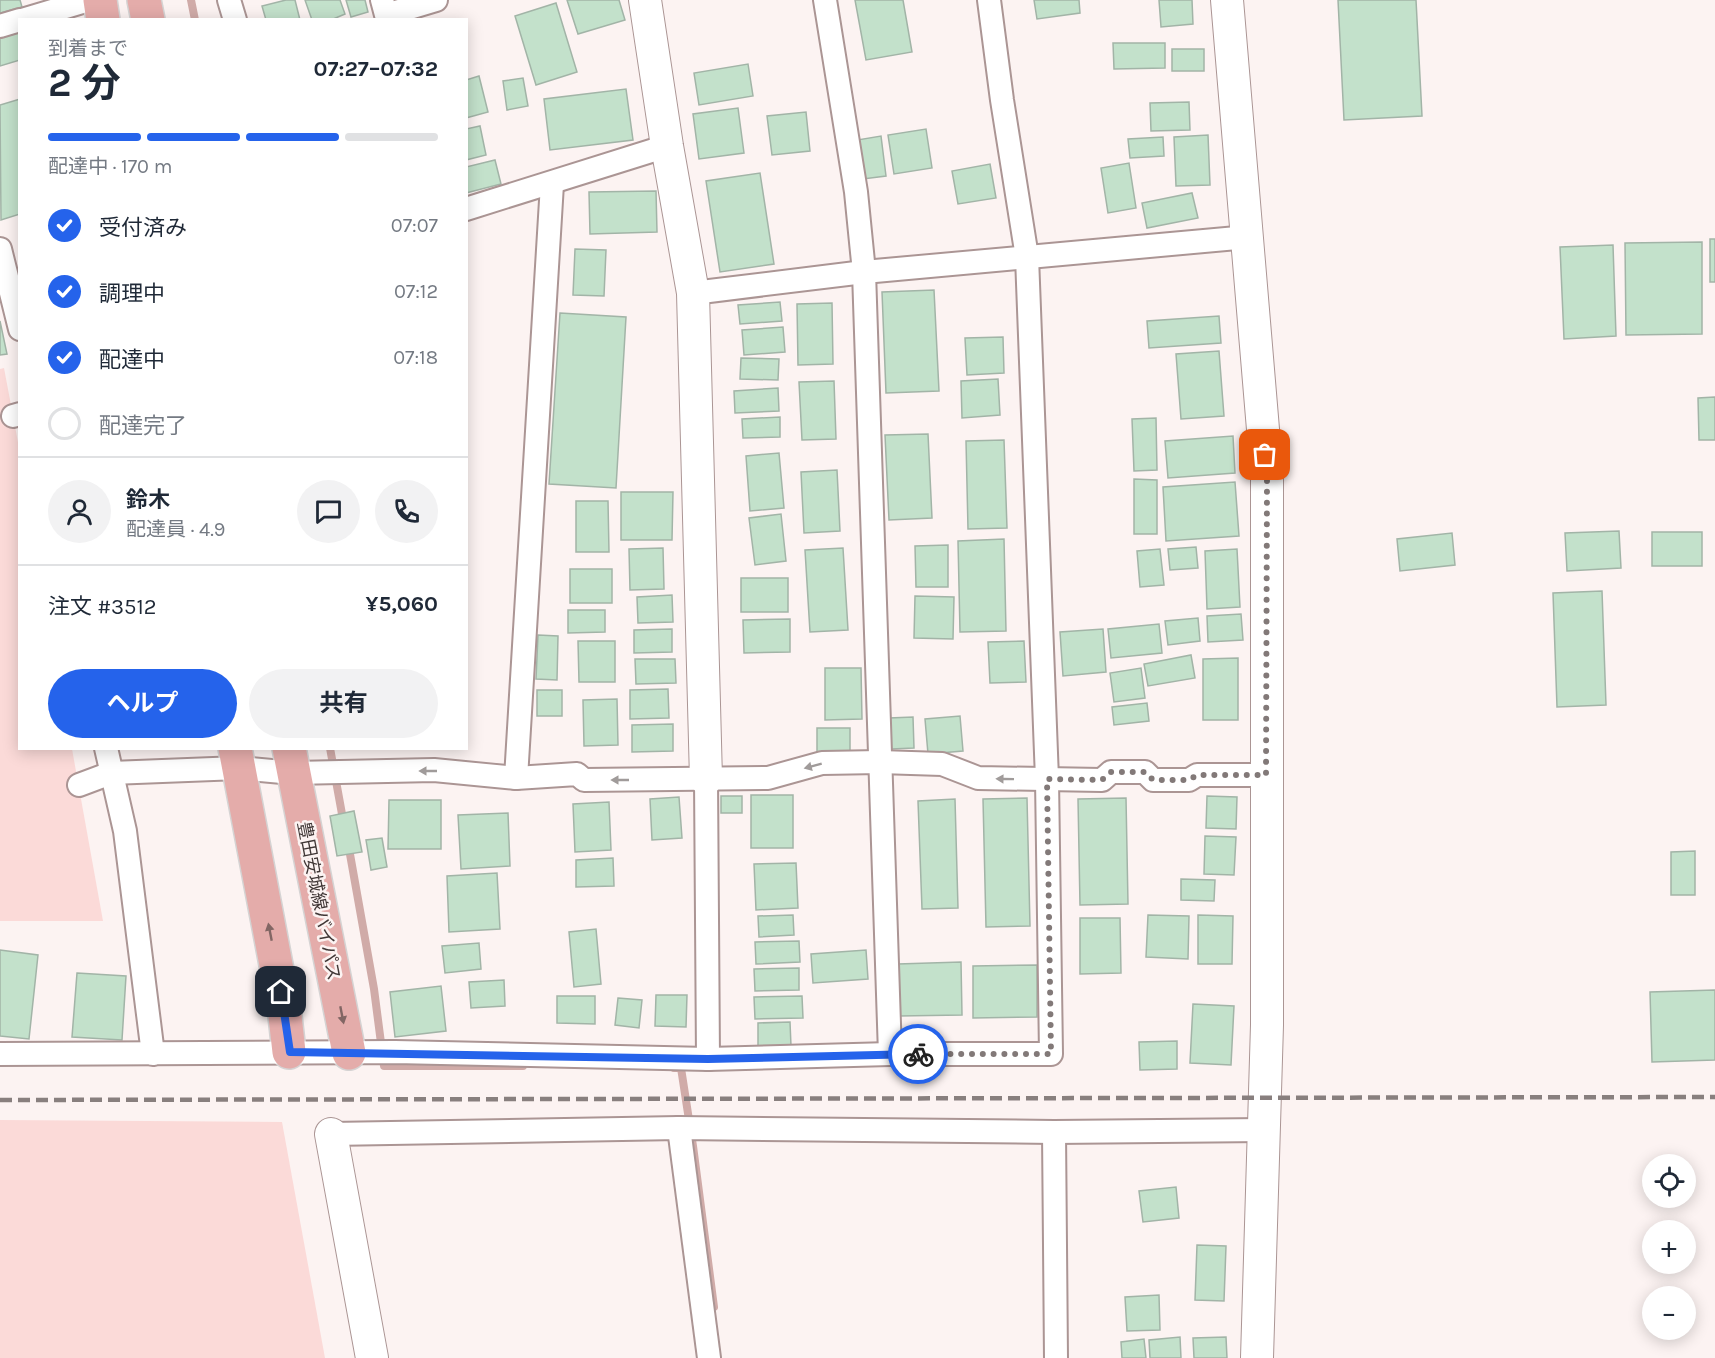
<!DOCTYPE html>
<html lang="ja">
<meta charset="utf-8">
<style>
:root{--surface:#fff;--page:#f2f2f3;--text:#1f2937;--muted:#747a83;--line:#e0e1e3;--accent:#2563eb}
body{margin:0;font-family:Karla,"Noto Sans JP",sans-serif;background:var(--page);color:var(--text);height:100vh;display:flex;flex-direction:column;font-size:22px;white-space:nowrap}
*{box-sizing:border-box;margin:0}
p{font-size:20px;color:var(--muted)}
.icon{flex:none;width:33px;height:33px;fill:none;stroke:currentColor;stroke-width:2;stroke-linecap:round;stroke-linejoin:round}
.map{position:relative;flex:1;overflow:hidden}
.side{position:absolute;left:18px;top:18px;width:450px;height:732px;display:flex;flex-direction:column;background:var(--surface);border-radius:0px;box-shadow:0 3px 15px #0003}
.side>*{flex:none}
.fabs{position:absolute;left:1642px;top:1154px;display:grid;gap:12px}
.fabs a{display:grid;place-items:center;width:54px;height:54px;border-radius:50%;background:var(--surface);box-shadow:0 3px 15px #0003;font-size:30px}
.pin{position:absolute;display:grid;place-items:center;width:51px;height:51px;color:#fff;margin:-26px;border-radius:12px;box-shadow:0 3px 9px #0006}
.courier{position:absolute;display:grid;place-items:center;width:60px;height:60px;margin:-30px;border:4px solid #2563eb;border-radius:50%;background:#fff;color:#222;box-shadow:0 2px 8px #0007}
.headline em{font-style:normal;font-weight:700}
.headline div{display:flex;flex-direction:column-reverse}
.headline{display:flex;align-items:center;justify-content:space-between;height:102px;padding:0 30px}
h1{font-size:39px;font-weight:700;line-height:45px}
.bar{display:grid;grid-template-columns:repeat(4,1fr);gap:9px 6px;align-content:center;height:72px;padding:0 30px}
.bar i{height:8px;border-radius:4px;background:var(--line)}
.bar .active{background:var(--accent)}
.bar p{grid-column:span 4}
.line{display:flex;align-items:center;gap:15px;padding:0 30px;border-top:2px solid var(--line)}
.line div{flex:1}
.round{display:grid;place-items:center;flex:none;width:63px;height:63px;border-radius:32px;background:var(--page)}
ol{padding:0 30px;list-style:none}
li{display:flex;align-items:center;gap:18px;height:66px}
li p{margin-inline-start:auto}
li .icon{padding:6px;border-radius:50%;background:var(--accent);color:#fff;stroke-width:4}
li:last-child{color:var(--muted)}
li i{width:33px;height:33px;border:3px solid var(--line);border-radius:50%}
.cta{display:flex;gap:12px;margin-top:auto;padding:12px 30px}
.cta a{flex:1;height:69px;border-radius:36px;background:var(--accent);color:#fff;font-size:24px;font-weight:700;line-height:69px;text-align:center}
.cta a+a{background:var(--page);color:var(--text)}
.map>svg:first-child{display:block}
</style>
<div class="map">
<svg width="1715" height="1358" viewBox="0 0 1715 1358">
<rect width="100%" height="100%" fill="#fcf3f2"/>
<g fill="#fbdad8">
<path d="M4,368L20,453V748L72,749L103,921H0V369Z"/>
<path d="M0,1120L282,1122L325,1358H0Z"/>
</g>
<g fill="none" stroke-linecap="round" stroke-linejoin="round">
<g stroke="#d0aba8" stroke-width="8">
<path d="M191,0L195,20"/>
<path d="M330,748L344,825"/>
<path d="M348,843L374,989L384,1066H523"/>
<path d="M674,1068H681L693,1146L714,1307"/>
</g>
</g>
<g fill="#c3e1cb" stroke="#a2b4a7" stroke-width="1.5">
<path d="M0,0H20L22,7L0,13Z"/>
<path d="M286,0H295L300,20H266L262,6Z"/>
<path d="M305,0H340L345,14L331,20H312Z"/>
<path d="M346,0H365L368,12L351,17Z"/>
<path d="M567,0H619L625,20L578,34Z"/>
<path d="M855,0H903L912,52L866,60Z"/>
<path d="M1034,0H1079L1080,13L1037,19Z"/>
<path d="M1159,0H1192L1193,24L1161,27Z"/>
<path d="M1338,0H1416L1422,116L1344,120Z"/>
<path d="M556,3L577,72L536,85L515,16Z"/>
<path d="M20,28V60L0,66V34Z"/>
<path d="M1113,43H1165V68L1114,69Z"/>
<rect x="1172" y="49" width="32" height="22"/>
<path d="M748,64L753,96L699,105L694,73Z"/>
<path d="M479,76L488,112L466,118V80Z"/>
<path d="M523,78L528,106L507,110L503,81Z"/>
<path d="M626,89L633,140L550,150L544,99Z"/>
<path d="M20,99V214L1,220L0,105Z"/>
<path d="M1189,102L1190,130L1151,131L1150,103Z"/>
<path d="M738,108L744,153L699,159L693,114Z"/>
<path d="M806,112L810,151L772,155L767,116Z"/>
<path d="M480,126L486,155L466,160V129Z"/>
<path d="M926,129L932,168L894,174L888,135Z"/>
<path d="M1208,135L1210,185L1176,186L1174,137Z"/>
<path d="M881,136L886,176L863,179L857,140Z"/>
<path d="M1163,137L1164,156L1130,158L1128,139Z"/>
<path d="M495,160L501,184L466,193V167Z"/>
<path d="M1129,163L1136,208L1108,213L1101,168Z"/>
<path d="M990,164L996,198L958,204L952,171Z"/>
<path d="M760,173L774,264L720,272L706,181Z"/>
<path d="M656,191L657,232L590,234L589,192Z"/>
<path d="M1192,193L1198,218L1147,228L1142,203Z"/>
<rect x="1710" y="239" width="5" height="43"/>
<path d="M1702,242V334L1626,335L1625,243Z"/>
<path d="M1613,245L1616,336L1564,339L1560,247Z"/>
<path d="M575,249L606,250L604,296L573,295Z"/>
<path d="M934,290L939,391L886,393L882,292Z"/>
<path d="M780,302L782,321L740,324L738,305Z"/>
<path d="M832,303L833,364L798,365L797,304Z"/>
<path d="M560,313L626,317L616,488L549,484Z"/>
<path d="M1219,316L1221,343L1149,348L1147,321Z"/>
<path d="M0,321L7,354L0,355Z"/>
<path d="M783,327L785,352L744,355L742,330Z"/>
<path d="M1003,337L1004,373L967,375L965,338Z"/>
<path d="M1219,351L1224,416L1181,419L1176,354Z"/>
<path d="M741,358L779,359L778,380L740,379Z"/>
<path d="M998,379L1000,415L962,418L961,381Z"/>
<path d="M834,381L836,439L802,440L799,382Z"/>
<path d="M778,388L779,411L735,413L734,391Z"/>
<path d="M1715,397V440H1699L1698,398Z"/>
<path d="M780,417V437L743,438L742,419Z"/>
<path d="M1156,418L1157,470L1134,471L1132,419Z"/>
<path d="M928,434L932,518L889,520L885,435Z"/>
<path d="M1233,436L1235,473L1168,478L1165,441Z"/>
<path d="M1004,440L1007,528L968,529L966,441Z"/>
<path d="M779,453L784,508L750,511L746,456Z"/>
<path d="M837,470L840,531L804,533L801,472Z"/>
<path d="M1134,479L1157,480V534H1134Z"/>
<path d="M1235,482L1239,536L1166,541L1163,487Z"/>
<path d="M621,492H673L672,540H621Z"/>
<path d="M576,501H608L609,552H576Z"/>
<path d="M781,514L786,561L755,565L749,518Z"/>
<path d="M1619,531L1621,568L1567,571L1565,533Z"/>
<rect x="1652" y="532" width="50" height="34"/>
<path d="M1452,533L1455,565L1400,571L1397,539Z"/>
<path d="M1004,539L1006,631L960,632L958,541Z"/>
<path d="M948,545V587H916L915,546Z"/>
<path d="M1196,547L1198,568L1170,570L1168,549Z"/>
<path d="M663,548L664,589L630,590L629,549Z"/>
<path d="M843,548L848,630L810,632L805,550Z"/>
<path d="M1160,549L1164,585L1140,587L1137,551Z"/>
<path d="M1237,549L1240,607L1207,609L1205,551Z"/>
<rect x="570" y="569" width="42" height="34"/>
<rect x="741" y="578" width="47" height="34"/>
<path d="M1602,591L1606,705L1557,707L1553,593Z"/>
<path d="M672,595L673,622L638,623L637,597Z"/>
<path d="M915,596L954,597L953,639L914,638Z"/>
<path d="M568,610H605V632L568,633Z"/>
<path d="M1241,614L1243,640L1208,642L1207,616Z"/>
<path d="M1198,618L1200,641L1168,645L1165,621Z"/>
<path d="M790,619V652L744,653L743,620Z"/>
<path d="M1159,624L1162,653L1111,658L1108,629Z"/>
<path d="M672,629V652L634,653V630Z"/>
<path d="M1103,629L1106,672L1063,676L1060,632Z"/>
<path d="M538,635L558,636L557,680L536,679Z"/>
<path d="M578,641H615V682H579Z"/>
<path d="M1024,641L1026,682L990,683L988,642Z"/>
<path d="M1191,655L1195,678L1148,686L1144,664Z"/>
<path d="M1238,658V720H1203V659Z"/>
<path d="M635,659H675L676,683L636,684Z"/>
<path d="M825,668H861L862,719L825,720Z"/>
<path d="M1141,668L1145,698L1114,702L1110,673Z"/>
<path d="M668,689L669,718L630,719V690Z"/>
<rect x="537" y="690" width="25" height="26"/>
<path d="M617,699L618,745L584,746L583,700Z"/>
<path d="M1147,703L1149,721L1114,725L1112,707Z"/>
<path d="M960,716L963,751L928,754L925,719Z"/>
<path d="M913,717L914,748L891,749L889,718Z"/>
<path d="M673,724V751L632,752V725Z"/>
<rect x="817" y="728" width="33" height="24"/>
<rect x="751" y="795" width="42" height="53"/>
<rect x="721" y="796" width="21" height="17"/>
<path d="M1207,796L1237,797L1236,829L1206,828Z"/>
<path d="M679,797L682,838L652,840L650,799Z"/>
<path d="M1027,798L1030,926L986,927L983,799Z"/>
<path d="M1126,798L1128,904L1080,905L1078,799Z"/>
<path d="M955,799L958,908L922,909L918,801Z"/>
<path d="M389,800H441V849H388Z"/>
<path d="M609,802L611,850L575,852L573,804Z"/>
<path d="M354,811L362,852L337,856L330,816Z"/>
<path d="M508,813L510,866L461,869L458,815Z"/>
<path d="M1205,836L1236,837L1234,875L1204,874Z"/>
<path d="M382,838L387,867L371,870L366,840Z"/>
<path d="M1695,851V895H1671V852Z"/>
<path d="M613,858L614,886L576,887V860Z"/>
<path d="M796,863L798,908L756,910L754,864Z"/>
<path d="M497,873L500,929L449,932L447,876Z"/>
<path d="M1181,879L1215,880L1214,901L1181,900Z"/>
<path d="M793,915L794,935L759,937L758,916Z"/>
<path d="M1148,915L1189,916L1188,959L1146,957Z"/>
<path d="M1198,915L1233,916L1232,964H1198Z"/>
<path d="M1080,918H1120L1121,973L1080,974Z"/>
<path d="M596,929L601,984L574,987L569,932Z"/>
<path d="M799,941L800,962L756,964L755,942Z"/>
<path d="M479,943L481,969L445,973L442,946Z"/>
<path d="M0,950L38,955L29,1039L0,1036Z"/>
<path d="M866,950L868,979L813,983L811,954Z"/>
<path d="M961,962L962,1015L899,1016L898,964Z"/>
<path d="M1037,965V1017L973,1018V966Z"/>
<path d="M799,968V990L755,991L754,969Z"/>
<path d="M77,973L126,976L122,1040L72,1037Z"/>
<path d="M504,980L505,1006L471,1008L469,982Z"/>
<path d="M441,986L446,1031L395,1037L390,992Z"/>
<path d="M1715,990V1060L1652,1062L1650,992Z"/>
<path d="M656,995H687L686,1027L655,1026Z"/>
<path d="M557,996H595V1024L557,1023Z"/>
<path d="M802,996L803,1018L755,1019L754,997Z"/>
<path d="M618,998L642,1000L639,1028L615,1025Z"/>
<path d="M1193,1004L1234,1006L1231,1065L1190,1063Z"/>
<path d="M790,1022L791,1046L758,1047V1023Z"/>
<path d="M1177,1041V1069L1140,1070L1139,1042Z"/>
<path d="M1176,1187L1179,1218L1143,1222L1139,1191Z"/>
<path d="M1197,1245L1226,1246L1224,1301L1195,1300Z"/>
<path d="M1159,1295L1160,1330L1127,1331L1125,1297Z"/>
<path d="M1180,1337L1181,1358H1150L1149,1340Z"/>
<path d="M1226,1337L1227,1358H1194L1193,1338Z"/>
<path d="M1144,1339L1146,1358H1122L1121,1342Z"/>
</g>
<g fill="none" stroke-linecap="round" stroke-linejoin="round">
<g stroke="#ab9594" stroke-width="26">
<g id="street">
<path d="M229,0L235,20"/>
<path d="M382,0L386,15L436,0"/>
<path d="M825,0L856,192L864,272L890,1054"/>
<path d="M22,20L89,0"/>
<path d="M0,26L20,20"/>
<path d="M466,209L667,146"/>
<path d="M0,249L20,329"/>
<path d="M693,293L864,272L1248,237"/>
<path d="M13,416L20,414"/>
<path d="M106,748L125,831L153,1054"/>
<path d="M516,778L552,184"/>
<path d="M706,779L708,1059"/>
<path d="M79,785L111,773L239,768L293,773L434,770L516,778L577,774L584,780L768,778L822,763L880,762L942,764L978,778L1102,780L1111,772H1145L1153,780H1189L1197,775H1266"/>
<path d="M0,1054L395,1052L708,1059L890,1054H1051L1047,779L1027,257L1002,100L989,0"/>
<path d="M679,1128L709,1358"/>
<path d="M1054,1132L1056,1358"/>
<path d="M331,1134L679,1128L1054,1132L1265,1130"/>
</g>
</g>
<g stroke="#ab9594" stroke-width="34">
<g id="secondary">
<path d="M645,0L667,146L693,293L706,779"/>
<path d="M1227,0L1267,477V1025L1257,1358"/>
<path d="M331,1134L372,1358"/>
</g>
</g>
<g stroke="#d5d3d3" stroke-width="36">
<g id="primary">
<path d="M100,0L103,20"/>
<path d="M144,0L148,20"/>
<path d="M235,748L284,1007L289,1052"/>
<path d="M289,748L349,1053"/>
</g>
</g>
<use href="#street" stroke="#fff" stroke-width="22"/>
<use href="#secondary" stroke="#fff" stroke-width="32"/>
<use href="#primary" stroke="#e4acaa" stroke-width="33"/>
<path stroke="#887f7e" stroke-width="4.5" stroke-dasharray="12 6" stroke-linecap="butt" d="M0,1100L1715,1097"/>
</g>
<defs><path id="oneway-solid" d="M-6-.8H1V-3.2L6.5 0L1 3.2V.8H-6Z" transform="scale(1.5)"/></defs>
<g fill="#a09b9a">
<use href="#oneway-solid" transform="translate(813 766) rotate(165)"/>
<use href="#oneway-solid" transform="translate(428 771) rotate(-180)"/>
<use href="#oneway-solid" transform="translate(1005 779) rotate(-179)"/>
<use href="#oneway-solid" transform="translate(620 780) rotate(180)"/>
</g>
<g fill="#826664">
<use href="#oneway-solid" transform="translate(270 932) rotate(-101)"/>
<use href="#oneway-solid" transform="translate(342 1015) rotate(79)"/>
</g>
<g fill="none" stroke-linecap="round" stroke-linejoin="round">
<path stroke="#827978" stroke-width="6" stroke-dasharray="0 10.8" d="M918,1054H1051L1047,779L1102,780L1111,772H1145L1153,780H1189L1197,775H1266L1267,477L1265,455"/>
<path stroke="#2563eb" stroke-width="8" d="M281,992L290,1052L708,1059L918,1054"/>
</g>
<g text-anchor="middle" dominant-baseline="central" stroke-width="5" stroke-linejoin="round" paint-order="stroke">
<g font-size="18" fill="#403736" stroke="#fcf3f2">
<text transform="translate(319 901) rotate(79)">豊田安城線バイパス</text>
</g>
</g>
</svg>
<div class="fabs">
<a><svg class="icon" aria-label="locate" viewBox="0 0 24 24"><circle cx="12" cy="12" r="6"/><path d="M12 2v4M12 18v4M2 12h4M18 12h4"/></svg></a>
<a>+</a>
<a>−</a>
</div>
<div class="pin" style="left:1265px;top:455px;background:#ea580c"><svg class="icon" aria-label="bag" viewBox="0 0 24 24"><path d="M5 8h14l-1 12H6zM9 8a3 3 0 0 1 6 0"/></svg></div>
<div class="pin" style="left:281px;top:992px;background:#1f2937"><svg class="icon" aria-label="home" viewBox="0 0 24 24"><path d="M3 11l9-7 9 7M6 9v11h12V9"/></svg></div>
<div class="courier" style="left:918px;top:1054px"><svg class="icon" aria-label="bike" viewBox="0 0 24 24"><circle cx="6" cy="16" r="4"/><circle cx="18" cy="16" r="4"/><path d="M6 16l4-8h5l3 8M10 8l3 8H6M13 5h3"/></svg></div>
<section class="side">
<div class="headline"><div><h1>2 分</h1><p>到着まで</p></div><em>07:27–07:32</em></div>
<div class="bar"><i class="active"></i><i class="active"></i><i class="active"></i><i></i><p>配達中 · 170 m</p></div>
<ol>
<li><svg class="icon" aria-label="check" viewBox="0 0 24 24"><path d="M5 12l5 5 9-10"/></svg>受付済み<p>07:07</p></li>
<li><svg class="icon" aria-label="check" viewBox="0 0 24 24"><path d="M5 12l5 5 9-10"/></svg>調理中<p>07:12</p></li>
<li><svg class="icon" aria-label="check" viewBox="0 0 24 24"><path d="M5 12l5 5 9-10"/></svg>配達中<p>07:18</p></li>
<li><i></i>配達完了</li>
</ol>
<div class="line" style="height:108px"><a class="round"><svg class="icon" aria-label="person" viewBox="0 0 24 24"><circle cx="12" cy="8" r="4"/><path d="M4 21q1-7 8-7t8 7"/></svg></a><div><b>鈴木</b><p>配達員 · 4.9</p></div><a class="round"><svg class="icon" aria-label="chat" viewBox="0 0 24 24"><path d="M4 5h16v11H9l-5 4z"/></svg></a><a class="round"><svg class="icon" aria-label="phone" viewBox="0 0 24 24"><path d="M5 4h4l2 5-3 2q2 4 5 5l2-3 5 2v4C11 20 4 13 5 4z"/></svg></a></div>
<div class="line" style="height:78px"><div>注文 #3512</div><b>¥5,060</b></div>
<div class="cta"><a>ヘルプ</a><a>共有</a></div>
</section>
</div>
